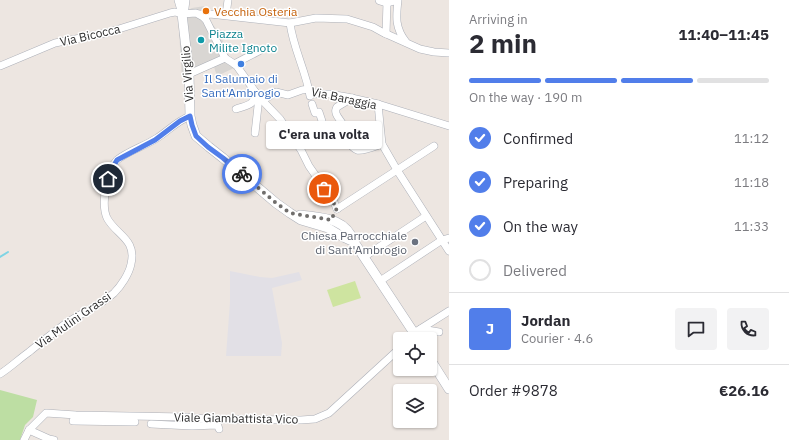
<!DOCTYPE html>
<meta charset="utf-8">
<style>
:root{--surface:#fff;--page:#f2f2f3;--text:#2b2b33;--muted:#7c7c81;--line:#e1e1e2;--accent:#517eea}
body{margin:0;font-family:"IBM Plex Sans",sans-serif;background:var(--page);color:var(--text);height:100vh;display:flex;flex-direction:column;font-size:15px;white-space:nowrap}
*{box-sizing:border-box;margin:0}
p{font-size:13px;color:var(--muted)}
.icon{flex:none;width:22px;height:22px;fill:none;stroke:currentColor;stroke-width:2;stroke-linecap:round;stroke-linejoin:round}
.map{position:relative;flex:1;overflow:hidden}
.drawer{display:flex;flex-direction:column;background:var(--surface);width:340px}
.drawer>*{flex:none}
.fabs{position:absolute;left:393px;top:332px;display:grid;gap:8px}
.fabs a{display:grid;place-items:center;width:44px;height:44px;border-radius:4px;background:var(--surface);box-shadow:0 1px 3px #0004;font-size:20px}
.pin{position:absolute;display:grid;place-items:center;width:34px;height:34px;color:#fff;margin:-17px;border:2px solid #fff;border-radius:50%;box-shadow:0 1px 4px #0007}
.courier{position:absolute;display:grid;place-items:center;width:40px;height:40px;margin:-20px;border:3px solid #517eea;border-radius:50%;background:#fff;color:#222;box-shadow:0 1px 5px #0007}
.bubble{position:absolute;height:28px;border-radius:4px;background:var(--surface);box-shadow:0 1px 3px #0004;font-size:13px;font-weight:800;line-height:28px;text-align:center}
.overview em{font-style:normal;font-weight:800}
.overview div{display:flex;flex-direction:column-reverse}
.overview{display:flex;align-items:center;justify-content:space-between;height:68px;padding:0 20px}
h1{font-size:26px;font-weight:800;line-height:30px}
.bar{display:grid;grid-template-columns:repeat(4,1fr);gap:6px 4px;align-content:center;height:48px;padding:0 20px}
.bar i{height:5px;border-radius:3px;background:var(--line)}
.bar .active{background:var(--accent)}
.bar p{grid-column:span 4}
.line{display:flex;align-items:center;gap:10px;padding:0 20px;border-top:1px solid var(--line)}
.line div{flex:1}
.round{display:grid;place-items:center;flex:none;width:42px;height:42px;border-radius:4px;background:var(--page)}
ol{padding:0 20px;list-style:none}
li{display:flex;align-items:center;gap:12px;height:44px}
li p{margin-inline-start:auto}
li .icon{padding:4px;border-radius:50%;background:var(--accent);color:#fff;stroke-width:4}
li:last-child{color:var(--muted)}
li i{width:22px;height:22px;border:2px solid var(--line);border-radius:50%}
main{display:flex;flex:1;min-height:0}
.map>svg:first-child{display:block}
</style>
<main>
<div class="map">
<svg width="449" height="440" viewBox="0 0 449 440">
<rect width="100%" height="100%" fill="#ede6e1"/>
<path fill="#e2e0e6" d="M230,271L260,277L272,278L299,272L302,280L272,288L282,343L281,356H226L230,302Z"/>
<path fill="#bddea3" d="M0,390L37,400L33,417L25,425L20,440H0Z"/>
<path fill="#cee4a0" d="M355,281L361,298L333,307L327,290Z"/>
<path fill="#d9d6d3" d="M205,6L206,16L220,34L234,68L217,76L214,67L193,76L182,77L178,16L192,8Z"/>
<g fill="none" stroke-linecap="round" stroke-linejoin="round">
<path stroke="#7fd4e4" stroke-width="2" d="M0,257L8,252"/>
<g stroke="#adb0b8" stroke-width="8">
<g id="minor">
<path d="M178,0L182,14"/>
<path d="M398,0C396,17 395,28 406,42"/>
<path d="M199,14L206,15L210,14L290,23L316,18L347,19L373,27L382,32L420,49L434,52L449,53"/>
<path d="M226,15L228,0"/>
<path d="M290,23C293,48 306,71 310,96"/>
<path d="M386,34L387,2"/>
<path d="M225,58L236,65L259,97L280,119L301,150L309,166L334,202L337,209"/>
<path d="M234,64L261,50"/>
<path d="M0,66L55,43L106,33L170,13L175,12L182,14L196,13L203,17L206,20L225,58L189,74"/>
<path d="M352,98L337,107C333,113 339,118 342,123L338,129V131C343,136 351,148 357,150C362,152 376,146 382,144"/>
<path d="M263,100L276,92L288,95L302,90L309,89L316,94H329L347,97L378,104L449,126"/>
<path d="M312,104L315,113L319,112L322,121"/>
<path d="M378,104L382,144L397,170L449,251"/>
<path d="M236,109C247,105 255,106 255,92"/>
<path d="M255,133L259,97"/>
<path d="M337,209L434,146"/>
<path d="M364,257L426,216"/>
<path d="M380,281L442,240L449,238"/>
<path d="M421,329L439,332"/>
<path d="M409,339L414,333L449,311"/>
<path d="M0,374C11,367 19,359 29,352C41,342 53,333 65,324C81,313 100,306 114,293C121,286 129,274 131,264C137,239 116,235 107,218C101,205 106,171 117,160C128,151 145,146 157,138C168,131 177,121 190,116"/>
<path d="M73,421L135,422"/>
<path d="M151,424L192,426L216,425L218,426L219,429"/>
<path d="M29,430L49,439L54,440"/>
<path d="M24,440L29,430L46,413L76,415L185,417L206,419L301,420L315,419L329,413L400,348"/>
</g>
</g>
<g stroke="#adb0b8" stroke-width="10">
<g id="secondary">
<path d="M185,0L184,8L182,14L189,74L190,116L192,125L196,136L209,147L223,158L276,203L290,213L301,220L328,228L343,237L354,242L418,339"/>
<path d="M380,0L387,2L395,0"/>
<path d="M300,215C321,218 346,217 354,242"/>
<path d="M430,359L449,389"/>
</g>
</g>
<use href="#minor" stroke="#fff" stroke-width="7"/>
<use href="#secondary" stroke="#fff" stroke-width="9"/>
</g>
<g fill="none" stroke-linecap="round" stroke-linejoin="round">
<path stroke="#706e6c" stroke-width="4" stroke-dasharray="0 7.2" d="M242,174L276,203L290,213L331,220L337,208L324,189"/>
<path stroke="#517eea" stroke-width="5" d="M108,179L112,169L117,160L155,140L180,121L190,116L192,125L196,136L208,147L223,158L242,174"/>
</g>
<circle fill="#e8710a" stroke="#fff" stroke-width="1.5" cx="206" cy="11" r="4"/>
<circle fill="#0f9aa8" stroke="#fff" stroke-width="1.5" cx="201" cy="40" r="4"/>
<circle fill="#3f7fe0" stroke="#fff" stroke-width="1.5" cx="241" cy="64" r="4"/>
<circle fill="#6b7280" stroke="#fff" stroke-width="1.5" cx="415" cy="242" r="4"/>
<g text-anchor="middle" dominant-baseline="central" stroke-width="3" stroke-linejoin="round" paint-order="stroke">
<g font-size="12" fill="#c56008" stroke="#fff" text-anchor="start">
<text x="214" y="11">Vecchia Osteria</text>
</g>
<g font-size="12" fill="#0d838f" stroke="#fff" text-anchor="start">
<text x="209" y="33">Piazza<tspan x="209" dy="14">Milite Ignoto</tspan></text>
</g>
<g font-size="12" fill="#2d2d2d" stroke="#fff">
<text transform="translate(90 35) rotate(-13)">Via Bicocca</text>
<text transform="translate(187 74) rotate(-94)">Via Virgilio</text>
<text transform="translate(344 98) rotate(12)">Via Baraggia</text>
<text transform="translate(73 320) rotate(-35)">Via Mulini Grassi</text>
<text transform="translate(236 418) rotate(1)">Viale Giambattista Vico</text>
</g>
<g font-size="12" fill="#366cbe" stroke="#fff">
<text x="241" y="78">Il Salumaio di<tspan x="241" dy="14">Sant'Ambrogio</tspan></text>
</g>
<g font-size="12" fill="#5b616d" stroke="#fff" text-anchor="end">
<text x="407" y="235">Chiesa Parrocchiale<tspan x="407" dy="14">di Sant'Ambrogio</tspan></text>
</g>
</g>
</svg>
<div class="fabs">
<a><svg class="icon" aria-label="locate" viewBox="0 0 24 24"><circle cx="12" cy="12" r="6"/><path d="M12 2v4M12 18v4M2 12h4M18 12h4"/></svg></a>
<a><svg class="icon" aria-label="layers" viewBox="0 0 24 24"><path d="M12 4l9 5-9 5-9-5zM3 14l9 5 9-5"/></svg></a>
</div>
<div class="pin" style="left:324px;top:189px;background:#ea580c"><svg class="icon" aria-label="bag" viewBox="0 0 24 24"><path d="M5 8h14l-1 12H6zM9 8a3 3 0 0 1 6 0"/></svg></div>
<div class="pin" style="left:108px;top:179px;background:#1f2937"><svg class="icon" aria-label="home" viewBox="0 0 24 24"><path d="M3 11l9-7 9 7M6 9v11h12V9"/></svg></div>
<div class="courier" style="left:242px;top:174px"><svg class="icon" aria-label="bike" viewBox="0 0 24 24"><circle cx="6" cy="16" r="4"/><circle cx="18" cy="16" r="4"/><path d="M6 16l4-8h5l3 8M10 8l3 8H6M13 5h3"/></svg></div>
<div class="bubble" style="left:266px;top:121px;width:116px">C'era una volta</div>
</div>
<section class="drawer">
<div class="overview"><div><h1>2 min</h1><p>Arriving in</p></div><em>11:40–11:45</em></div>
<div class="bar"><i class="active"></i><i class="active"></i><i class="active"></i><i></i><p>On the way · 190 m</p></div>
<ol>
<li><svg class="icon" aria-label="check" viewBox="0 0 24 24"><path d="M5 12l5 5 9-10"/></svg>Confirmed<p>11:12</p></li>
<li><svg class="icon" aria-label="check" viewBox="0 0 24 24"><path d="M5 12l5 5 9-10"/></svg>Preparing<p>11:18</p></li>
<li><svg class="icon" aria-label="check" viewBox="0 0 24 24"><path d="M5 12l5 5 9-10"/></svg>On the way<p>11:33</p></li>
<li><i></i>Delivered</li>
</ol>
<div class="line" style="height:72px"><b class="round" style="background:var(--accent);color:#fff">J</b><div><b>Jordan</b><p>Courier · 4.6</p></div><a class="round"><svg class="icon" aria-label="chat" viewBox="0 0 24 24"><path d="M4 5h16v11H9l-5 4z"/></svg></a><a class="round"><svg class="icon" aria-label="phone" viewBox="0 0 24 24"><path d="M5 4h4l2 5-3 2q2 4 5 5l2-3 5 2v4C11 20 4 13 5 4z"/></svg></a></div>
<div class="line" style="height:52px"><div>Order #9878</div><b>€26.16</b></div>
</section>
</main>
